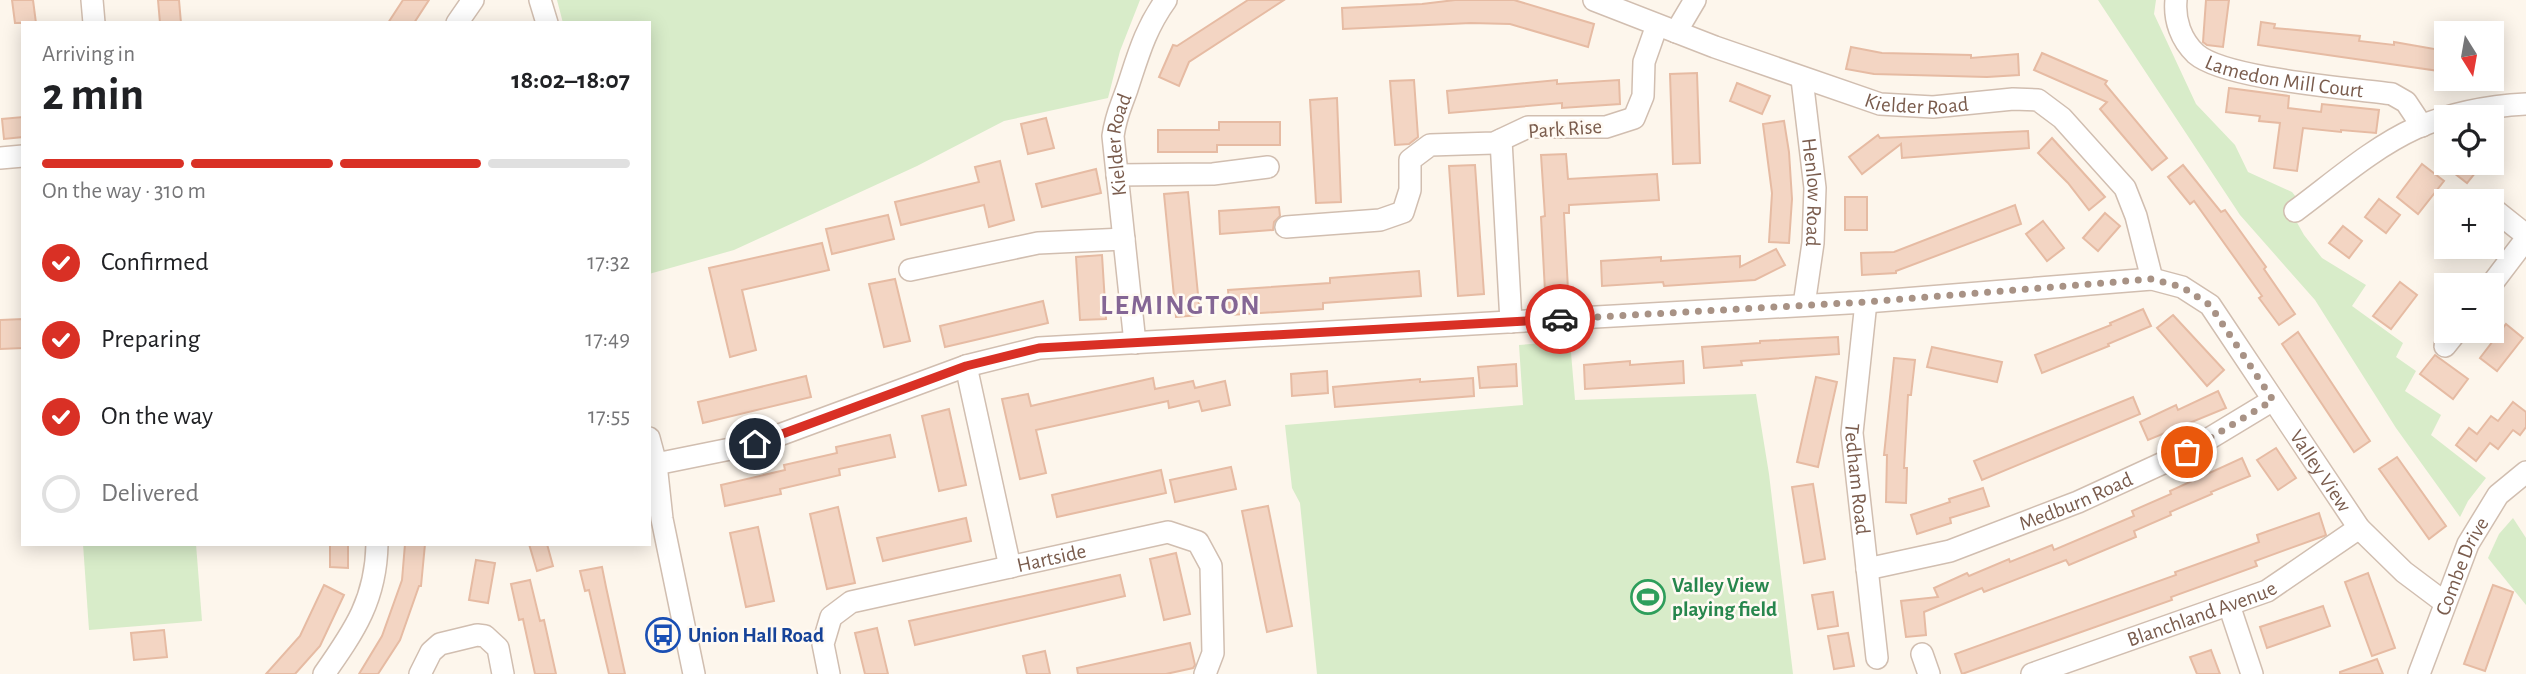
<!DOCTYPE html>
<meta charset="utf-8">
<style>
:root{--surface:#fff;--page:#f6f6f6;--text:#202124;--muted:#757577;--line:#e0e0e0;--accent:#d93025}
body{margin:0;font-family:"Alegreya Sans",sans-serif;background:var(--page);color:var(--text);height:100vh;display:flex;flex-direction:column;font-size:26px;white-space:nowrap}
*{box-sizing:border-box;margin:0}
p{font-size:23px;color:var(--muted)}
.icon{flex:none;width:38px;height:38px;fill:none;stroke:currentColor;stroke-width:2;stroke-linecap:round;stroke-linejoin:round}
.map{position:relative;flex:1;overflow:hidden}
.details{position:absolute;left:21px;top:21px;width:630px;height:525px;display:flex;flex-direction:column;background:var(--surface);border-radius:0px;box-shadow:0 4px 18px #0003}
.details>*{flex:none}
.needle{width:46px;rotate:169deg}
.fabs{position:absolute;left:2434px;top:21px;display:grid;gap:14px}
.fabs a{display:grid;place-items:center;width:70px;height:70px;border-radius:0px;background:var(--surface);box-shadow:0 4px 18px #0003;font-size:35px}
.pin{position:absolute;display:grid;place-items:center;width:60px;height:60px;color:#fff;margin:-30px;border:4px solid #fff;border-radius:50%;box-shadow:0 2px 7px #0007}
.courier{position:absolute;display:grid;place-items:center;width:70px;height:70px;margin:-35px;border:5px solid #d93025;border-radius:50%;background:#fff;color:#222;box-shadow:0 2px 9px #0007}
.overview em{font-style:normal;font-weight:700}
.overview div{display:flex;flex-direction:column-reverse}
.overview{display:flex;align-items:center;justify-content:space-between;height:119px;padding:0 21px}
h1{font-size:46px;font-weight:700;line-height:52px}
.bar{display:grid;grid-template-columns:repeat(4,1fr);gap:10px 7px;align-content:center;height:84px;padding:0 21px}
.bar i{height:9px;border-radius:5px;background:var(--line)}
.bar .on{background:var(--accent)}
.bar p{grid-column:span 4}
ol{padding:0 21px;list-style:none}
li{display:flex;align-items:center;gap:21px;height:77px}
li p{margin-inline-start:auto}
li .icon{padding:7px;border-radius:50%;background:var(--accent);color:#fff;stroke-width:4}
li:last-child{color:var(--muted)}
li i{width:38px;height:38px;border:4px solid var(--line);border-radius:50%}
.map>svg:first-child{display:block}
</style>
<div class="map">
<svg width="2526" height="674" viewBox="0 0 2526 674">
<rect width="100%" height="100%" fill="#fdf6ec"/>
<g fill="#d8ecc9">
<path d="M557,0H1140L1120,51L1108,98L1004,121L917,166L734,250L649,274V23H563Z"/>
<path d="M2098,0H2156L2154,14L2196,104L2235,145L2248,172L2292,192L2296,197L2286,203L2304,235L2322,258L2366,285L2352,306L2403,343L2396,357L2416,371L2405,391L2441,415L2431,435L2486,478L2468,501L2460,517L2396,428L2315,300L2240,215Z"/>
<path d="M1570,341L1575,400L1756,394L1769,474L1793,674H1317L1300,503L1292,488L1285,425L1523,405L1519,345Z"/>
<path d="M2513,518L2526,538V605L2488,558L2499,534Z"/>
<path d="M83,544H196L202,621L89,630Z"/>
</g>
<g fill="#f3d5c3" stroke="#e6bba3" stroke-width="2">
<path d="M12,0H33L36,23H15Z"/>
<path d="M158,0H179L181,23H160Z"/>
<path d="M403,0H429L414,23H388Z"/>
<path d="M1248,0H1284L1189,62L1179,86L1159,77L1173,45L1177,46Z"/>
<path d="M1455,0H1514L1594,24L1588,47L1510,24L1471,23L1343,29L1342,8L1422,4Z"/>
<path d="M2206,0H2229L2223,47L2207,45L2203,42Z"/>
<path d="M2261,22L2275,24L2274,28L2360,36L2359,41L2394,45V42L2446,51V72L2258,45Z"/>
<path d="M1851,47L1882,53L1971,55V58L2018,54L2019,75L1987,77L1874,74L1846,69Z"/>
<path d="M2042,53L2107,81L2105,84L2167,158L2152,170L2100,109L2107,102L2034,70Z"/>
<path d="M1697,73L1700,163L1673,164L1670,74Z"/>
<path d="M1414,80L1418,137L1409,144L1395,145L1390,81Z"/>
<path d="M1557,80V84L1619,80L1620,104L1562,108V103L1449,113L1447,91Z"/>
<path d="M1737,83L1770,96L1762,114L1730,101Z"/>
<path d="M2229,88L2289,96L2288,108L2321,112L2322,104L2379,110L2376,133L2341,130V132L2303,128L2297,171L2274,168L2280,123L2259,121L2260,116L2226,112Z"/>
<path d="M1337,98L1341,202L1316,203L1310,100Z"/>
<path d="M23,117V137L4,139L2,119Z"/>
<path d="M1046,118L1054,148L1028,154L1021,124Z"/>
<path d="M1784,121L1789,152L1792,199L1789,243L1769,242L1772,193L1763,124Z"/>
<path d="M1219,122H1280V145H1217V152H1158V130H1219Z"/>
<path d="M2028,131L2029,148L1902,158L1901,144L1862,174L1849,157L1878,135L1880,138Z"/>
<path d="M2052,138L2105,197L2089,210L2068,183L2038,153Z"/>
<path d="M1566,154L1568,179L1657,174L1659,200L1569,205V213H1564L1568,290L1545,291L1541,217L1545,216L1541,155Z"/>
<path d="M1000,161L1014,220L989,227L984,205L901,225L895,202L979,182L975,167Z"/>
<path d="M2441,163H2483L2467,183Z"/>
<path d="M2422,164L2444,181L2418,214L2397,197Z"/>
<path d="M1475,165L1484,294L1458,296L1449,166Z"/>
<path d="M2183,165L2221,212L2225,210L2266,267L2264,269L2295,314L2279,325L2259,298L2262,296L2194,201L2190,204L2168,177Z"/>
<path d="M1096,169L1101,193L1042,207L1036,184Z"/>
<path d="M1188,192L1200,315L1176,317L1164,194Z"/>
<rect x="1845" y="197" width="22" height="33"/>
<path d="M2379,199L2400,215L2386,233L2365,217Z"/>
<path d="M2015,205L2021,224L1896,271V273L1862,275L1861,253L1894,252Z"/>
<path d="M1279,207L1280,216L1274,222L1273,230L1220,234L1219,211Z"/>
<path d="M2105,213L2120,226L2098,251L2083,238Z"/>
<path d="M888,215L894,239L832,254L826,229Z"/>
<path d="M2043,221L2064,248L2047,261L2026,234Z"/>
<path d="M2343,226L2362,241L2349,258L2329,243Z"/>
<path d="M822,243L829,270L742,290L756,350L730,357L709,268Z"/>
<path d="M1776,249L1785,265L1755,280L1664,286L1663,282L1602,286L1601,261L1661,257V261L1740,256V267Z"/>
<path d="M1102,255L1106,319L1080,320L1076,257Z"/>
<path d="M1419,271L1421,296L1323,303V309L1230,315L1228,290L1330,283V278Z"/>
<path d="M895,279L910,341L884,347L869,284Z"/>
<path d="M2400,282L2417,295L2391,329L2373,316Z"/>
<path d="M1043,301L1048,323L945,347L940,326Z"/>
<path d="M2143,309L2151,326L2108,344L2109,346L2042,373L2035,355L2111,325L2110,323Z"/>
<path d="M2173,315L2224,370L2207,386L2157,328Z"/>
<path d="M23,319V348L0,349V320Z"/>
<path d="M2506,324L2523,338L2497,371L2480,358Z"/>
<path d="M2298,332L2370,441L2354,452L2282,344Z"/>
<path d="M1838,337L1839,354L1741,361L1742,365L1704,368L1702,347L1760,343V341Z"/>
<path d="M1932,347L2002,362L1997,382L1927,367Z"/>
<path d="M2435,355L2468,379L2453,399L2420,374Z"/>
<path d="M1894,358L1915,360L1911,395H1908L1904,468H1907L1906,503L1886,502L1887,455H1884Z"/>
<path d="M1630,361V365L1683,361L1684,383L1585,389L1584,365Z"/>
<path d="M1516,364L1517,386L1480,388L1478,367Z"/>
<path d="M1327,371L1328,393L1292,396L1291,374Z"/>
<path d="M806,376L811,397L703,423L698,402Z"/>
<path d="M1816,377L1837,382L1818,467L1797,462Z"/>
<path d="M1153,378L1155,389L1193,381L1195,388L1225,381L1230,405L1202,411L1199,401L1169,408L1168,401L1036,430L1046,473L1020,479L1002,399L1028,394L1031,406Z"/>
<path d="M1473,378L1474,396L1335,407L1333,387L1420,379V382Z"/>
<path d="M2218,391L2226,408L2148,440L2140,422L2176,405L2178,410Z"/>
<path d="M2133,397L2140,414L1982,480L1974,461Z"/>
<path d="M2513,402L2526,412V427L2520,435L2513,430L2498,449L2490,443L2476,461L2456,445L2469,428L2477,434L2491,416L2498,421Z"/>
<path d="M949,409L966,485L939,491L922,416Z"/>
<path d="M890,435L895,457L839,469L840,475L780,489L781,494L725,506L721,485L785,470L784,465L837,453L836,447Z"/>
<path d="M2276,448L2296,478L2278,490L2257,460Z"/>
<path d="M2397,457L2446,526L2429,539L2379,469Z"/>
<path d="M2242,458L2250,476L2211,492L2212,494L2170,512L2171,515L2134,531L2136,537L2069,565L2066,560L1984,592L1982,588L1924,612L1926,635L1906,637L1901,601L1938,597L1934,588L1967,573L1969,576L2009,559L2010,562L2052,545L2054,550L2134,516L2132,511L2171,494L2170,491Z"/>
<path d="M1231,467L1236,489L1175,502L1170,480Z"/>
<path d="M1161,470L1166,493L1057,517L1052,495Z"/>
<path d="M1813,484L1825,559L1804,563L1792,487Z"/>
<path d="M1983,488L1989,506L1950,518L1951,523L1917,534L1911,515L1950,502L1949,499Z"/>
<path d="M1268,506L1292,626L1267,632L1242,511Z"/>
<path d="M838,507L855,583L827,589L810,514Z"/>
<path d="M2319,513L2326,535L2324,536L2255,561L2257,566L2171,597L2172,600L1962,674L1955,654L2176,575L2175,572L2259,542L2257,535Z"/>
<path d="M966,518L971,541L883,561L877,538Z"/>
<path d="M758,527L774,601L746,607L730,533Z"/>
<path d="M330,544H348V568L330,567Z"/>
<path d="M405,544H425L421,586H419L400,640L378,674H359L382,636L402,580Z"/>
<path d="M529,544H547L553,566L537,571Z"/>
<path d="M1176,553L1190,614L1164,620L1150,559Z"/>
<path d="M476,560L495,563L488,603L469,600Z"/>
<path d="M602,567L606,587L625,674H609L589,590L585,591L580,571Z"/>
<path d="M2368,573L2395,648L2372,656L2345,582Z"/>
<path d="M1120,575L1125,596L915,645L909,621Z"/>
<path d="M530,580L540,621L544,620L556,674H535L523,619L519,620L511,584Z"/>
<path d="M324,585L344,595L320,646L295,674H266L300,636Z"/>
<path d="M2493,585L2513,592L2485,671L2464,664Z"/>
<path d="M1833,592L1838,626L1818,629L1812,595Z"/>
<path d="M2323,606L2330,626L2267,648L2260,627Z"/>
<path d="M877,628L888,674H865L855,633Z"/>
<path d="M164,630L167,657L134,660L131,633Z"/>
<path d="M1848,633L1854,666L1834,669L1828,636Z"/>
<path d="M1190,643L1195,665L1193,668L1166,674H1078L1077,668Z"/>
<path d="M2211,650L2220,674H2197L2190,657Z"/>
<path d="M1045,651L1050,674H1027L1023,656Z"/>
<path d="M2377,659L2383,674H2340V672Z"/>
</g>
<g fill="none" stroke-linecap="round" stroke-linejoin="round">
<g stroke="#d1beb0" stroke-width="24">
<g id="minor">
<path d="M92,0L94,23"/>
<path d="M540,0L547,23"/>
<path id="s1" d="M1594,0L1715,47L1880,104L1933,107L2013,99L2038,100L2062,118L2125,188L2136,216L2152,279"/>
<path id="s2" d="M2176,0C2174,20 2181,40 2196,54C2225,79 2350,88 2392,94L2406,102L2422,126"/>
<path d="M457,23L473,0"/>
<path d="M1676,32L1695,0"/>
<path id="s3" d="M1802,79L1815,188L1813,243L1804,305"/>
<path d="M1501,140L1511,322"/>
<path d="M0,158L23,156"/>
<path d="M1117,175L1213,174L1268,167"/>
<path d="M2492,208L2526,235"/>
<path d="M2295,211C2333,183 2372,148 2416,128C2451,113 2488,106 2526,104"/>
<path d="M1286,227L1380,220L1403,212L1410,190V160L1430,145L1494,143L1528,127H1606L1634,118L1643,96L1644,62L1657,25"/>
<path d="M910,270L1038,243L1124,239"/>
<path d="M2491,285L2526,239"/>
<path id="s4" d="M1866,302L1852,433L1877,658"/>
<path id="s5" d="M1135,343L1113,136C1116,115 1120,109 1127,89C1138,56 1145,29 1166,0"/>
<path d="M2445,346L2457,331"/>
<path d="M966,366L1010,567"/>
<path d="M649,438L656,464L662,519L694,674"/>
<path id="s6" d="M656,464L755,444L966,366L1039,348L1866,302L2152,279L2182,287L2210,305L2359,528L2404,572L2444,602"/>
<path id="s7" d="M1867,569L1950,551L2078,502L2187,452L2273,400"/>
<path d="M2229,605L2252,674"/>
<path d="M1922,654L1929,674"/>
<path d="M324,674C355,630 376,599 377,544"/>
<path d="M420,674L431,652L440,644L477,635L485,636L498,648L503,674"/>
<path id="s8" d="M829,674L823,644L831,617L851,602L1168,532L1198,542L1211,566L1213,653L1205,674"/>
<path id="s9" d="M2032,674L2267,591L2359,528"/>
<path id="s10" d="M2419,674L2468,544L2498,495L2526,472"/>
</g>
</g>
<use href="#minor" stroke="#fff" stroke-width="21"/>
</g>
<g fill="none" stroke-linecap="round" stroke-linejoin="round">
<path stroke="#a89285" stroke-width="7" stroke-dasharray="0 12.6" d="M1560,319L1866,302L2152,279L2182,287L2210,305L2273,400L2187,452"/>
<path stroke="#d93025" stroke-width="9" d="M755,444L966,366L1039,348L1560,319"/>
</g>
<defs>
<g id="stadium-ring" transform="scale(1.75)"><circle r="9.5" fill="#fffaf3" stroke="#2e9e5b" stroke-width="1.5"/><path d="M0-5a6.5 5 0 1 0 0 10a6.5 5 0 1 0 0-10ZM-3.5-1.8h7v3.6h-7Z" fill="#2e9e5b"/></g>
<g id="bus-ring" transform="scale(1.75)"><circle r="9.5" fill="#fffaf3" stroke="#1a4fb4" stroke-width="1.5"/><path d="M-5-6H5V4H4V6H2V4H-2V6H-4V4H-5ZM-3.5-4V0h7V-4ZM-3.5 1.2v1.5H-2V1.2ZM2 1.2v1.5H3.5V1.2Z" fill="#1a4fb4"/></g>
</defs>
<g fill-rule="evenodd">
<use href="#stadium-ring" x="1648" y="597"/>
<use href="#bus-ring" x="663" y="635"/>
</g>
<g text-anchor="middle" dominant-baseline="central" stroke-width="5" stroke-linejoin="round" paint-order="stroke">
<g font-size="21" fill="#7a5c4d" stroke="#fffaf3">
<text stroke="none"><textPath href="#s2" startOffset="152">Lamedon Mill Court</textPath></text>
<text stroke="none"><textPath href="#s1" startOffset="341">Kielder Road</textPath></text>
<text transform="translate(1565 129) rotate(-4)">Park Rise</text>
<text stroke="none"><textPath href="#s5" startOffset="200">Kielder Road</textPath></text>
<text stroke="none"><textPath href="#s3" startOffset="114">Henlow Road</textPath></text>
<text stroke="none"><textPath href="#s6" startOffset="1780">Valley View</textPath></text>
<text stroke="none"><textPath href="#s4" startOffset="178">Tedham Road</textPath></text>
<text stroke="none"><textPath href="#s7" startOffset="220">Medburn Road</textPath></text>
<text stroke="none"><textPath href="#s8" startOffset="289">Hartside</textPath></text>
<text stroke="none"><textPath href="#s10" startOffset="116">Combe Drive</textPath></text>
<text stroke="none"><textPath href="#s9" startOffset="180">Blanchland Avenue</textPath></text>
</g>
<g font-size="21" font-weight="bold" fill="#27864d" stroke="#fffaf3" text-anchor="start">
<text x="1672" y="585">Valley View<tspan x="1672" dy="24">playing field</tspan></text>
</g>
<g font-size="21" font-weight="bold" fill="#164399" stroke="#fffaf3" text-anchor="start">
<text x="688" y="635">Union Hall Road</text>
</g>
<g font-size="28" font-weight="bold" letter-spacing="2" fill="#846695" stroke="#fffaf3">
<text x="1181" y="306">LEMINGTON</text>
</g>
</g>
</svg>
<div class="fabs">
<a><svg class="needle" viewBox="-14 -14 28 28"><path d="M0-13l5 13h-10z" fill="#e53935"/><path d="M0 13l5-13h-10z" fill="#757577"/></svg></a>
<a><svg class="icon" aria-label="locate" viewBox="0 0 24 24"><circle cx="12" cy="12" r="6"/><path d="M12 2v4M12 18v4M2 12h4M18 12h4"/></svg></a>
<a>+</a>
<a>−</a>
</div>
<div class="pin" style="left:2187px;top:452px;background:#ea580c"><svg class="icon" aria-label="bag" viewBox="0 0 24 24"><path d="M5 8h14l-1 12H6zM9 8a3 3 0 0 1 6 0"/></svg></div>
<div class="pin" style="left:755px;top:444px;background:#1f2937"><svg class="icon" aria-label="home" viewBox="0 0 24 24"><path d="M3 11l9-7 9 7M6 9v11h12V9"/></svg></div>
<div class="courier" style="left:1560px;top:319px"><svg class="icon" aria-label="car" viewBox="0 0 24 24"><path d="M5 17H2v-5l4-1 3-4h7l3 4 3 1v5h-3M9 17h6M6 11h13"/><circle cx="7" cy="17" r="2"/><circle cx="17" cy="17" r="2"/></svg></div>
<section class="details">
<div class="overview"><div><h1>2 min</h1><p>Arriving in</p></div><em>18:02–18:07</em></div>
<div class="bar"><i class="on"></i><i class="on"></i><i class="on"></i><i></i><p>On the way · 310 m</p></div>
<ol>
<li><svg class="icon" aria-label="check" viewBox="0 0 24 24"><path d="M5 12l5 5 9-10"/></svg>Confirmed<p>17:32</p></li>
<li><svg class="icon" aria-label="check" viewBox="0 0 24 24"><path d="M5 12l5 5 9-10"/></svg>Preparing<p>17:49</p></li>
<li><svg class="icon" aria-label="check" viewBox="0 0 24 24"><path d="M5 12l5 5 9-10"/></svg>On the way<p>17:55</p></li>
<li><i></i>Delivered</li>
</ol>
</section>
</div>
